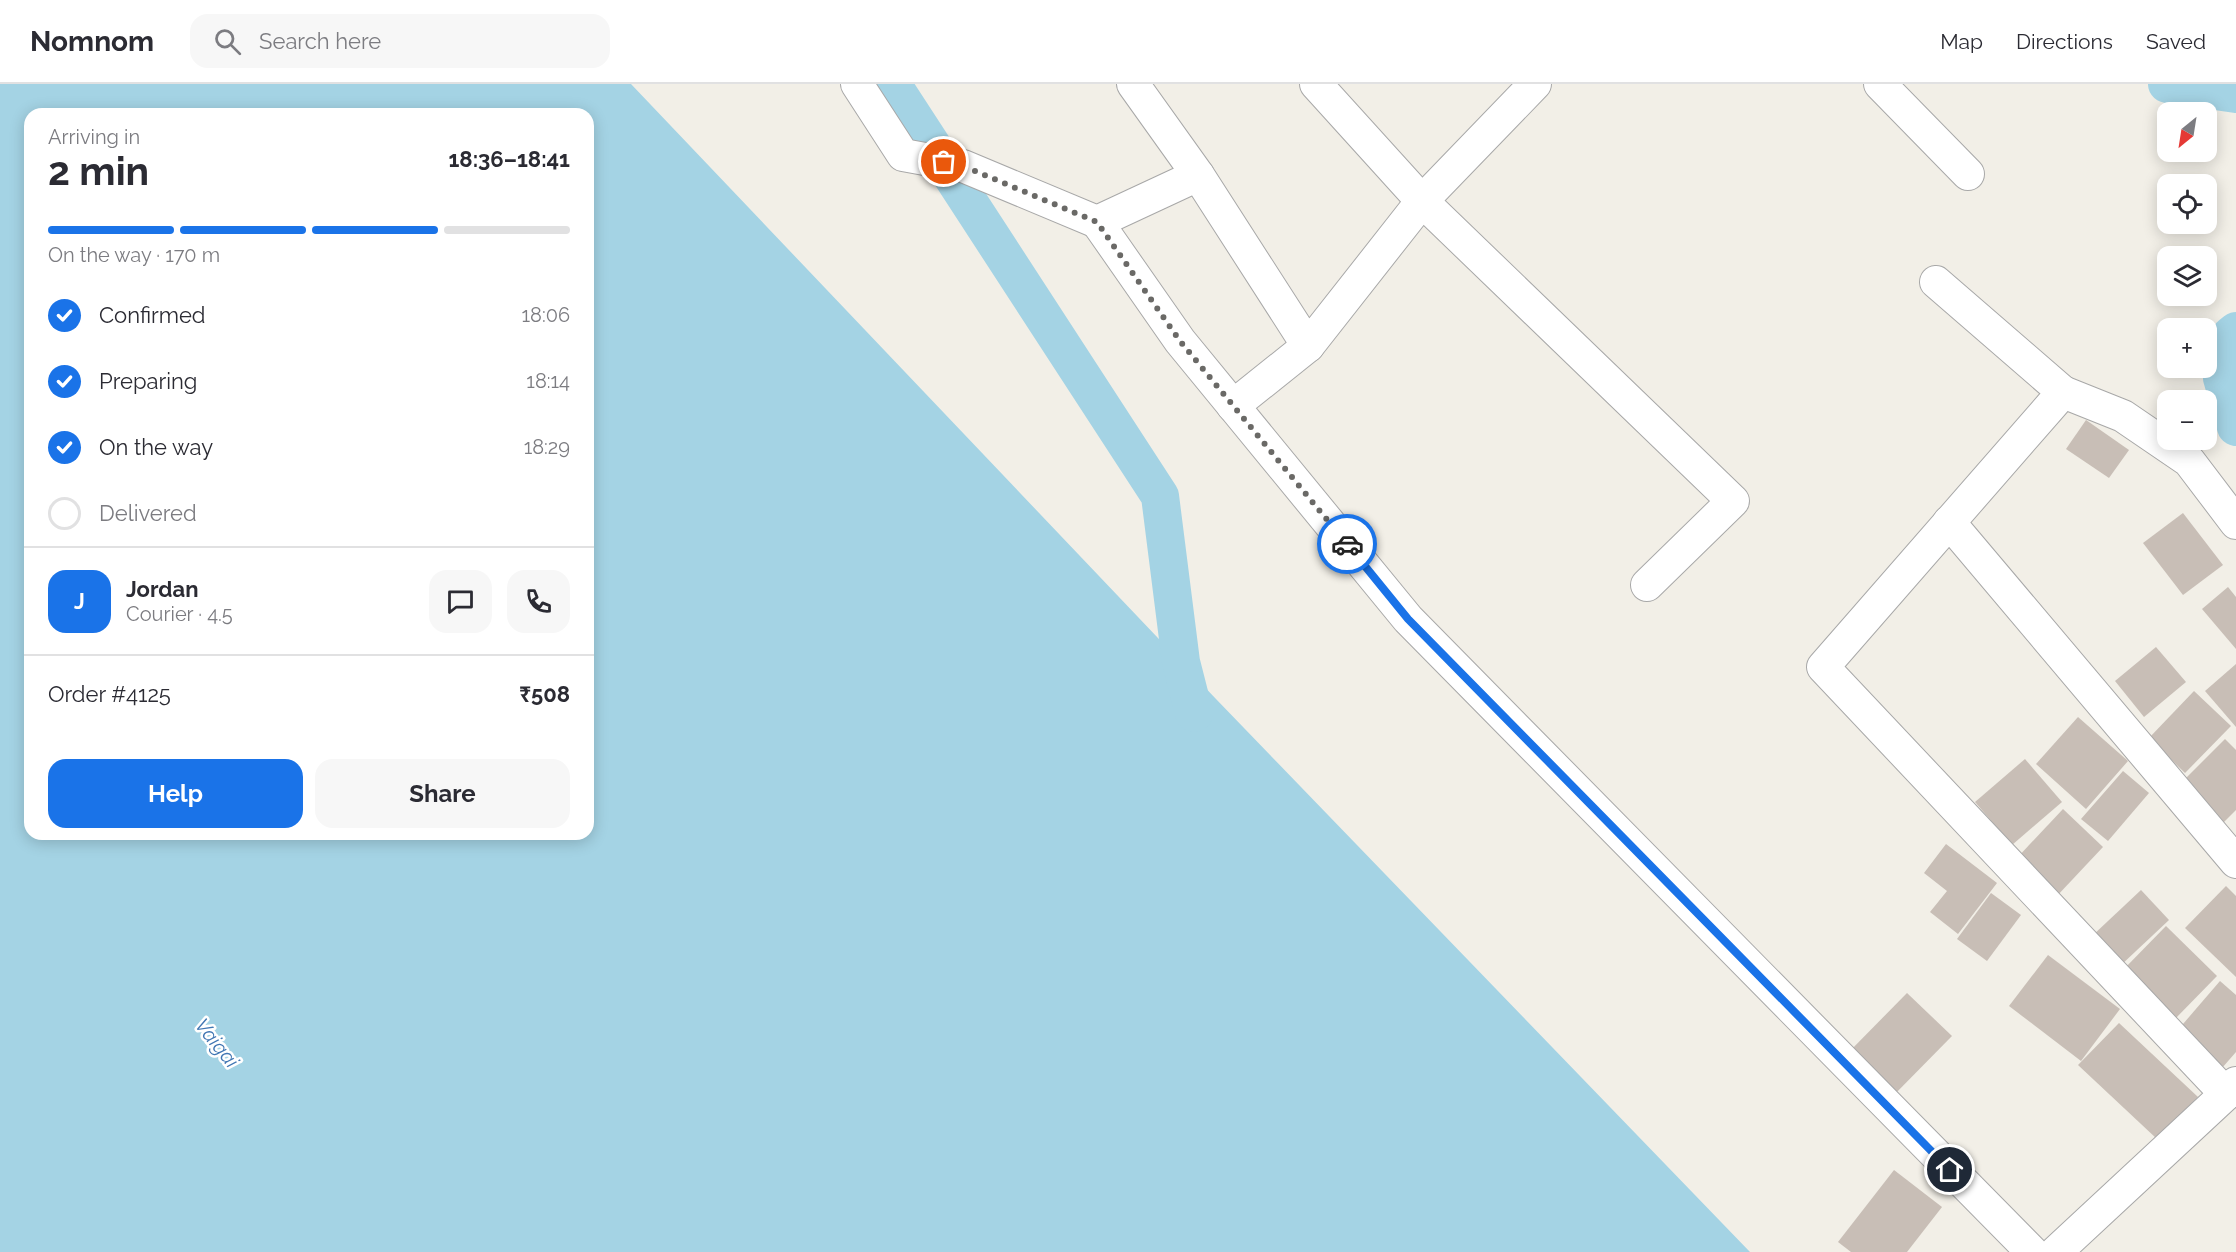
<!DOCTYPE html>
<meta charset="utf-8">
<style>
:root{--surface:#fff;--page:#f7f7f7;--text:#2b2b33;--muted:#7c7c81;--line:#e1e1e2;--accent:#1a73e8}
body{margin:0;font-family:Raleway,sans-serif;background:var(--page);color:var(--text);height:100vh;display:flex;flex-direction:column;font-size:22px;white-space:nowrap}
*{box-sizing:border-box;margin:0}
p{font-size:20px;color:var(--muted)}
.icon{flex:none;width:33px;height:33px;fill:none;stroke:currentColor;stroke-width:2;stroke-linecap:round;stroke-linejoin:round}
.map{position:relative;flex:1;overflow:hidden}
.panel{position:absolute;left:24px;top:24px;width:570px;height:732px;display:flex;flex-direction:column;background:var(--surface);border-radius:18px;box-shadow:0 3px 15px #0003}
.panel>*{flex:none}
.needle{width:39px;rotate:210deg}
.tools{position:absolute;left:2157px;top:18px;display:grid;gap:12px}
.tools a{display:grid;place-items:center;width:60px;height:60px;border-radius:12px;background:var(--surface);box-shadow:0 3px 15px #0003;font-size:30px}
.pin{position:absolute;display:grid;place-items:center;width:51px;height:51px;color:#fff;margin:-26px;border:3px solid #fff;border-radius:50%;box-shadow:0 2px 6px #0007}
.courier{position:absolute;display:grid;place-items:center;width:60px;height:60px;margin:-30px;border:4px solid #1a73e8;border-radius:50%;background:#fff;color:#222;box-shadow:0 2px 8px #0007}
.head em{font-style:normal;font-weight:700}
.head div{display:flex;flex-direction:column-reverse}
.head{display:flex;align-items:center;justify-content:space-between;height:102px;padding:0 24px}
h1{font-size:39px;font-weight:700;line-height:45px}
.bar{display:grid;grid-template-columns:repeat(4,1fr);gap:9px 6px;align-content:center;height:72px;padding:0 24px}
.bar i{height:8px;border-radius:4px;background:var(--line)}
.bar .on{background:var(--accent)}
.bar p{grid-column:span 4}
.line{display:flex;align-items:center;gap:15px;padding:0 24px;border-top:2px solid var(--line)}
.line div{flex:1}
.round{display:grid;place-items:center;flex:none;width:63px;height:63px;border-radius:18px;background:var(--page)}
ol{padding:0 24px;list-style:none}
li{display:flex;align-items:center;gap:18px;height:66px}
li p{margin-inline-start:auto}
li .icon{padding:6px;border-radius:50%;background:var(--accent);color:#fff;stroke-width:4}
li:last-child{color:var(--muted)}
li i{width:33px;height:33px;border:3px solid var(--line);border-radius:50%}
.button{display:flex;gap:12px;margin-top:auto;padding:12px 24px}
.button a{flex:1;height:69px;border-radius:18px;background:var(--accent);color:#fff;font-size:24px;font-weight:700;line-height:69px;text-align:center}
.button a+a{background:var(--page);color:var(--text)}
header{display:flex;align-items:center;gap:36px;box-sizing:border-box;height:84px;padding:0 30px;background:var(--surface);border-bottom:2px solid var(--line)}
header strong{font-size:28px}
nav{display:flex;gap:33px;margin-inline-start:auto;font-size:21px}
.search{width:420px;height:54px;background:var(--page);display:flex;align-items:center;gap:15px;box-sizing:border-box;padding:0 21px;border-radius:18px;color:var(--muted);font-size:22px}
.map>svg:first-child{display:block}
</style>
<header>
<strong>Nomnom</strong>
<div class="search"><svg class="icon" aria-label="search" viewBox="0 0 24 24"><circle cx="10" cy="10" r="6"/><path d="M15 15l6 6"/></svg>Search here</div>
<nav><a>Map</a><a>Directions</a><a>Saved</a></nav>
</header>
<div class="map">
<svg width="2236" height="1168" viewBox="0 0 2236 1168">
<rect width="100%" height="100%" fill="#f2efe7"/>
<path fill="#a4d3e4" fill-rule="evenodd" d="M0,0H631L1216,615L1750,1168H0ZM30,30H588V750H30Z"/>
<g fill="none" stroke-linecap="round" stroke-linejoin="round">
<g stroke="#a4d3e4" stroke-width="38">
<path d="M892,0L1160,412L1181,578L1194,629"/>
<path d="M2167,0L2236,10"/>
<path d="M2236,247L2231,251L2222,294L2236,343"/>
</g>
</g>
<g fill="#c8beb6">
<path d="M2086,336L2129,366L2109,394L2066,365Z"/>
<path d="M2183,429L2223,481L2183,511L2143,459Z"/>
<path d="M2228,503L2236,513V565L2202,525Z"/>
<path d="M2156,563L2186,598L2144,633L2115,597Z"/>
<path d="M2236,580V643L2205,607Z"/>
<path d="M2194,607L2231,642L2185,689L2149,654Z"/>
<path d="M2078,633L2128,677L2086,725L2036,680Z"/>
<path d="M2225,655L2236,666V726L2222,740L2181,699Z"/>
<path d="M2025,675L2062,718L2012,761L1975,718Z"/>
<path d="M2123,687L2149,709L2108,757L2081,735Z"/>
<path d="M2063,725L2103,763L2056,813L2016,775Z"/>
<path d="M1946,760L1997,799L1958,850L1930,828L1947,807L1924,789Z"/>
<path d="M2226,802L2236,812V893L2185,844Z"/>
<path d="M2141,806L2169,836L2119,883L2091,853Z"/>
<path d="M1991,809L2021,831L1987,877L1957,855Z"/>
<path d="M2166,842L2217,892L2174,936L2123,886Z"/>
<path d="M2048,871L2120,925L2081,977L2009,922Z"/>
<path d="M2220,897L2236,911V968L2222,984L2177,947Z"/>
<path d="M1907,909L1952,952L1890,1015L1846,971Z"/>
<path d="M2119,939L2198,1013L2157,1055L2078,981Z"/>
<path d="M1894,1086L1942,1123L1907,1168H1851L1838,1158Z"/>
</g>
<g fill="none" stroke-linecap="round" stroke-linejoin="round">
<g stroke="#a8a8a8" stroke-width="34">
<g id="street">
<path d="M857,0L903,71L963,82L1097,138L1198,91L1308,262L1422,117L1535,0"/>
<path d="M1133,0L1198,91"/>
<path d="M1316,0L1422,117L1733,417L1647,501"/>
<path d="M1880,0L1968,90"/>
<path d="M1097,138L1180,257L1408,535L2032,1168"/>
<path d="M1936,198L2063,308L1823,583L2226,1010L2236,999"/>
<path d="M2063,308L2123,332L2189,377L2236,439"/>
<path d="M1233,322L1308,262"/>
<path d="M1949,438L2236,778"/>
<path d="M2056,1168L2226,1010"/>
</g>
</g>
<use href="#street" stroke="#fff" stroke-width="32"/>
</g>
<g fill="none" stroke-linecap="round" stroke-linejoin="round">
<path stroke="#6a6966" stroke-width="6" stroke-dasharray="0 10.8" d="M944,78L963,82L1097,138L1180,257L1347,460"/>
<path stroke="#1a73e8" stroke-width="8" d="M1347,460L1408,535L1950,1086"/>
</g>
<g text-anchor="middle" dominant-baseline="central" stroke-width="5" stroke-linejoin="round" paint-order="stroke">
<g font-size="20" font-style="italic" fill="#4076b3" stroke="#fff">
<text transform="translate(217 959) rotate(51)">Vaigai</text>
</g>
</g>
</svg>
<div class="tools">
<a><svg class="needle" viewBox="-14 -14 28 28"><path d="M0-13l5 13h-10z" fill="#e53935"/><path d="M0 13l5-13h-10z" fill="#7c7c81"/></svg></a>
<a><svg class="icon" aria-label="locate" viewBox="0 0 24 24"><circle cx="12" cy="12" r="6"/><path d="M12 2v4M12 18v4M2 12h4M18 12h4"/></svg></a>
<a><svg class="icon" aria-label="layers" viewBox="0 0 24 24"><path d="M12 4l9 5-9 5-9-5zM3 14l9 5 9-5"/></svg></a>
<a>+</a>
<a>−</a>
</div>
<div class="pin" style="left:944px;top:78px;background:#ea580c"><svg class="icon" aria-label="bag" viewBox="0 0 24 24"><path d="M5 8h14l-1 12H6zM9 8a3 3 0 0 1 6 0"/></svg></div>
<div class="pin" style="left:1950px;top:1086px;background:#1f2937"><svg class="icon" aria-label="home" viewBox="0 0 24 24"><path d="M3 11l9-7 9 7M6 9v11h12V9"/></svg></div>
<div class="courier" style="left:1347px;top:460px"><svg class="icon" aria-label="car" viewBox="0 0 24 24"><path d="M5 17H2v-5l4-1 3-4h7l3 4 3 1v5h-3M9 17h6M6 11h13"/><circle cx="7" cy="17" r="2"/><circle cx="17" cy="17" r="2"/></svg></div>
<section class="panel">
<div class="head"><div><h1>2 min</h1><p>Arriving in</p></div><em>18:36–18:41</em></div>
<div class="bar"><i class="on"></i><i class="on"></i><i class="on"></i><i></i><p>On the way · 170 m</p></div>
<ol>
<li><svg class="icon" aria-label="check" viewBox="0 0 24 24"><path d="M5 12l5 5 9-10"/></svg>Confirmed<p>18:06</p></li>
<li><svg class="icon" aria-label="check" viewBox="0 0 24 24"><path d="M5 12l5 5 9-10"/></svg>Preparing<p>18:14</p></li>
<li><svg class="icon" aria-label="check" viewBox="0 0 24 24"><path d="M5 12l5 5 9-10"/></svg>On the way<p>18:29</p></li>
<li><i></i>Delivered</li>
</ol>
<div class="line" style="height:108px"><b class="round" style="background:var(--accent);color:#fff">J</b><div><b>Jordan</b><p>Courier · 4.5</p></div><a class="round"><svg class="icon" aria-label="chat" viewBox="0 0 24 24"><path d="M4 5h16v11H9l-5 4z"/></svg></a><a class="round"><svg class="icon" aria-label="phone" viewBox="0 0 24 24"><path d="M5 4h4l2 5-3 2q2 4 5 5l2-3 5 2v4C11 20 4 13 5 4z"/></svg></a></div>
<div class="line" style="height:78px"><div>Order #4125</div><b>₹508</b></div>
<div class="button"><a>Help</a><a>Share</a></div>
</section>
</div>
